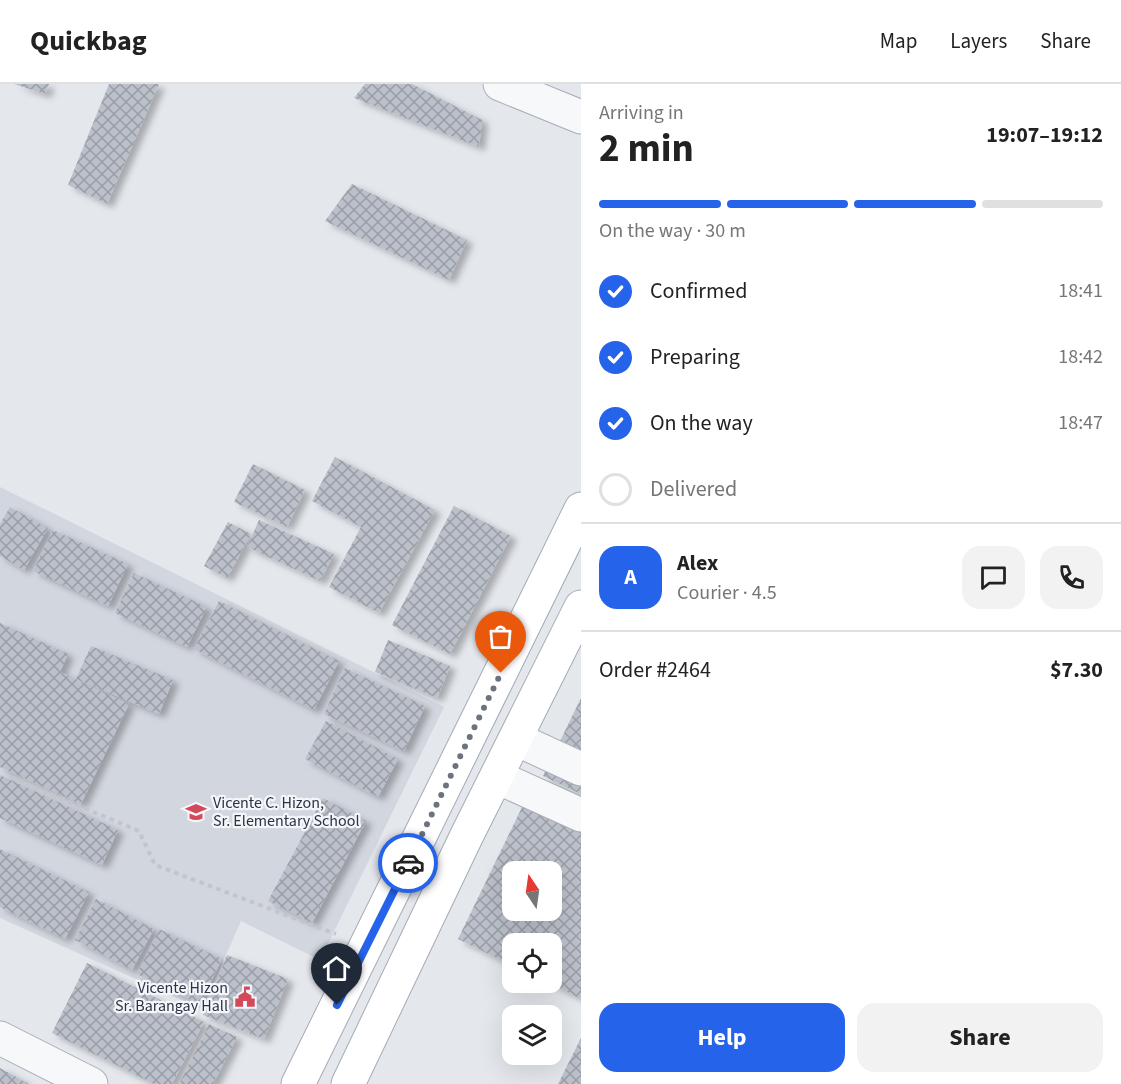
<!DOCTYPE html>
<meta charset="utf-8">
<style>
:root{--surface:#fff;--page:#f2f2f2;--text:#222;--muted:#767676;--line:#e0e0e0;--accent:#2563eb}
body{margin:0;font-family:"Source Sans 3",sans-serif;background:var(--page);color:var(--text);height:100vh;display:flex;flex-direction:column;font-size:22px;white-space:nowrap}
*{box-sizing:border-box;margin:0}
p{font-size:20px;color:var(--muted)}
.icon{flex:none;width:33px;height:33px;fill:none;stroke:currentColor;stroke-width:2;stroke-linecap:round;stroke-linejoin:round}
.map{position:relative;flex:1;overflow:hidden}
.side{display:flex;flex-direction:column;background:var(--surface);width:540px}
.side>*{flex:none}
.needle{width:39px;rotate:347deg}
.fabs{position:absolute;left:502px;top:777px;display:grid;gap:12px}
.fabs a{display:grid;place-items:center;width:60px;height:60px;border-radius:12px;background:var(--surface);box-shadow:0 6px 24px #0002;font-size:30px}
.pin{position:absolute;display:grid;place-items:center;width:51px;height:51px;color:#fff;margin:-62px -26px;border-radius:50% 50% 50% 0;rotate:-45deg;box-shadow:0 0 6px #0007}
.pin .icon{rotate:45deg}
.courier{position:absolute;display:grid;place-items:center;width:60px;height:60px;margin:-30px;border:4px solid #2563eb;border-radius:50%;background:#fff;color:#222;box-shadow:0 2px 8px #0007}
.summary em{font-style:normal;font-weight:700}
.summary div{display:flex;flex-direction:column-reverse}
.summary{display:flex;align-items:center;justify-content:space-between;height:102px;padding:0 18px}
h1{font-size:39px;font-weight:700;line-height:45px}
.bar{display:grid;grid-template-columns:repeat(4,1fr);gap:9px 6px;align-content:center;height:72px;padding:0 18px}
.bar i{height:8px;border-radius:4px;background:var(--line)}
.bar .current{background:var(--accent)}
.bar p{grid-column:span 4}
.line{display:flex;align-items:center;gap:15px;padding:0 18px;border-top:2px solid var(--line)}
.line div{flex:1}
.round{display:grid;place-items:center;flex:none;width:63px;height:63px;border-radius:18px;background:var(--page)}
ol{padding:0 18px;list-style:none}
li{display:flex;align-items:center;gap:18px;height:66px}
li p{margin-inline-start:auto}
li .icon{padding:6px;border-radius:50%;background:var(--accent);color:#fff;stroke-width:4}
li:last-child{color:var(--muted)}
li i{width:33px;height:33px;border:3px solid var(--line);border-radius:50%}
.button{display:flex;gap:12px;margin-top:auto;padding:12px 18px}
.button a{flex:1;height:69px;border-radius:18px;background:var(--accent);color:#fff;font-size:24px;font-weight:700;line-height:69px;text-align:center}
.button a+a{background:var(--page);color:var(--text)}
header{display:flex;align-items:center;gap:36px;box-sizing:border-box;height:84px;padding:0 30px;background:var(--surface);border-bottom:2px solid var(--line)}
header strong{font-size:28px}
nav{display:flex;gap:33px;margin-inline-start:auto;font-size:21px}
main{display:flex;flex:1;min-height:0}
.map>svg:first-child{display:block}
</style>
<header>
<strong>Quickbag</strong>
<nav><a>Map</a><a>Layers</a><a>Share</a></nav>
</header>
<main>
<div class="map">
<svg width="581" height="1000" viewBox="0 0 581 1000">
<defs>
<pattern id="building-cross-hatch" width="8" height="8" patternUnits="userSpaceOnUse" patternTransform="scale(1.5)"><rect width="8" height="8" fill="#bbc0ca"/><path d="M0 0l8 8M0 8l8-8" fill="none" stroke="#989da6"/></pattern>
<filter id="shadow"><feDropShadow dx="6" dy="4" stdDeviation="3" flood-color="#0004"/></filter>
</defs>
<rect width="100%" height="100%" fill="#e4e7ec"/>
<path fill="#d2d6de" d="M0,403L444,623L320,876L241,837L202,925L0,834Z"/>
<g fill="url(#building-cross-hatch)" fill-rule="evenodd" filter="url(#shadow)">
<path d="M14,0H49L45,10Z"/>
<path d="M109,0H159L107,120L68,101Z"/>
<path d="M365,0H412L482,36L479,63L354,14Z"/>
<path d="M352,100L467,156L449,196L325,137Z"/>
<path d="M335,373L435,426L379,529L329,503L361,443L312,417Z"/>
<path d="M253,380L305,406L287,443L234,418Z"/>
<path d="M454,422L511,452L450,570L392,541Z"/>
<path d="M10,423L48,444L24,486L0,472V440Z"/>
<path d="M259,436L334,470L320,497L247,463Z"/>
<path d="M228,438L251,450L227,494L204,482Z"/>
<path d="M53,446L128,480L108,522L33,487Z"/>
<path d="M134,489L207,523L187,563L115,529Z"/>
<path d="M219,517L339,577L314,626L194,565Z"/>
<path d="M0,539L68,570L60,588L129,620L81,720L0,683Z"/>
<path d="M388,556L450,582L437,614L375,588Z"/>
<path d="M91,562L173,596L159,630L76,595Z"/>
<path d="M345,584L425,622L404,667L324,630Z"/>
<path d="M581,614V710L543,692Z"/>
<path d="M326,637L398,675L378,713L305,675Z"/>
<path d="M0,691L118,746L102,781L0,734Z"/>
<path d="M323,714L366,737L312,839L268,817Z"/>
<path d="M526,715L581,742V915L547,898H552V860H513V882L458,855ZM513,788H552V826H513Z"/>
<path d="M0,765L89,808L65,855L0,823Z"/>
<path d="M96,815L154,845L132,886L75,856Z"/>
<path d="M159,845L222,875L200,920L137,890Z"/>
<path d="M227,871L288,895L264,955L203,931Z"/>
<path d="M87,879L204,938L172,1000H154L52,949Z"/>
<path d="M209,940L237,953L213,1000H179Z"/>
<path d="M581,954V1000H558Z"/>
<path d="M0,984L29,1000H0Z"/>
</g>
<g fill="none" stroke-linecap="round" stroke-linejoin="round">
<g stroke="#a9aeb7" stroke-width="35">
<g id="minor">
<path d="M500,0L581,33"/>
<path d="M516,655L581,685"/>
<path d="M497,693L581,731"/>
<path d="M0,954L91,1000"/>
</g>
</g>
<g stroke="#a3abb8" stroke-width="35">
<g id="major">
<path d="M298,1000L581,425"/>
<path d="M348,1000L467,751L581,523"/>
</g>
</g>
<path stroke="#c2c5cb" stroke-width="4" stroke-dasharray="4.5 4.5" stroke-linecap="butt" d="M10,693L139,747L155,781L336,850"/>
<use href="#minor" stroke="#f7f8fa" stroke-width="33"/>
<use href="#major" stroke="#fff" stroke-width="33"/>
</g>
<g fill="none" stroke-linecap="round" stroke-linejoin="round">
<path stroke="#6c737f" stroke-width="6" stroke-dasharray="0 10.8" d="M408,779L501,589"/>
<path stroke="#2563eb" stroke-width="8" d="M337,921L408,779"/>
</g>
<defs>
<g id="school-bare" transform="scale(1.62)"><path d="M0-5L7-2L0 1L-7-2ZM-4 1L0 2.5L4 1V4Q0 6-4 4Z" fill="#d1495b" stroke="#f4f6f9" stroke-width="2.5" paint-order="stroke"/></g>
<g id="civic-bare" transform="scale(1.62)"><path d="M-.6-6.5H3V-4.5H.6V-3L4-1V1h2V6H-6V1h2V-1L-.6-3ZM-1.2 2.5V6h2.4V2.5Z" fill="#d1495b" stroke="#f4f6f9" stroke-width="2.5" paint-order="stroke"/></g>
</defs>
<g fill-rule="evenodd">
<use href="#school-bare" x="196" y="728"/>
<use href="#civic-bare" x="245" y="913"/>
</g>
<g text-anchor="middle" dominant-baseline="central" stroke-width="4.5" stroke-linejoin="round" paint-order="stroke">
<g font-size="16" fill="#2b3445" stroke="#f4f6f9" text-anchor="start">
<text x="213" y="719">Vicente C. Hizon,<tspan x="213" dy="18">Sr. Elementary School</tspan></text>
<text x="228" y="904" text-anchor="end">Vicente Hizon<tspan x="228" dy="18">Sr. Barangay Hall</tspan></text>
</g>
</g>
</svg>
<div class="fabs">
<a><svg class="needle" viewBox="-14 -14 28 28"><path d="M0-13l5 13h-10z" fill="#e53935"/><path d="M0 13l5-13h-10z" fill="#767676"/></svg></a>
<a><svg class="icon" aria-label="locate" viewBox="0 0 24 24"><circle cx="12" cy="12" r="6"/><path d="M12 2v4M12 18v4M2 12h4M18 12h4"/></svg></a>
<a><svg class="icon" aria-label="layers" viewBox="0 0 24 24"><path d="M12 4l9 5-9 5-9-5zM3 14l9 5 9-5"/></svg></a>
</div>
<div class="pin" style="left:501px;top:589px;background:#ea580c"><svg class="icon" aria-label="bag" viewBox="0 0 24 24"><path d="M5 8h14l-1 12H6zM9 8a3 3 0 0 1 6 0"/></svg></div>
<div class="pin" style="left:337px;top:921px;background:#1f2937"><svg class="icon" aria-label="home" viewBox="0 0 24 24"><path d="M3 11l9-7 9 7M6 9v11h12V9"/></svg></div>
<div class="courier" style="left:408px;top:779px"><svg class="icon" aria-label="car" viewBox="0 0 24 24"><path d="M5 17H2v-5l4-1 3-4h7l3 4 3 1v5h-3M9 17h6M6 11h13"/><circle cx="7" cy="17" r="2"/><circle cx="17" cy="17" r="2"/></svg></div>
</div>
<section class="side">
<div class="summary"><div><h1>2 min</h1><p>Arriving in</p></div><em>19:07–19:12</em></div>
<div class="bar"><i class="current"></i><i class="current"></i><i class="current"></i><i></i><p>On the way · 30 m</p></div>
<ol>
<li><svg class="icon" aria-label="check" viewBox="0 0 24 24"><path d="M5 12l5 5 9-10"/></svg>Confirmed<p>18:41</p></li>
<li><svg class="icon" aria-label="check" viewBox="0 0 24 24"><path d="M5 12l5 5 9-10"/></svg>Preparing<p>18:42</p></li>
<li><svg class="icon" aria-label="check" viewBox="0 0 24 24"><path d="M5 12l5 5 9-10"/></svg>On the way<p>18:47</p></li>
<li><i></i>Delivered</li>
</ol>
<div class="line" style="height:108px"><b class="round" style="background:var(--accent);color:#fff">A</b><div><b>Alex</b><p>Courier · 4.5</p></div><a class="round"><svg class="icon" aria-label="chat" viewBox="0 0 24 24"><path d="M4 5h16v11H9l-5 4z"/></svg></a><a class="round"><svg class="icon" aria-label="phone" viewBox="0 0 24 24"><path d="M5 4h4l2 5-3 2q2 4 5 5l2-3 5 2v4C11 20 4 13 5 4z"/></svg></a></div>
<div class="line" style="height:78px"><div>Order #2464</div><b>$7.30</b></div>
<div class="button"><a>Help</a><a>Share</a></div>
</section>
</main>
